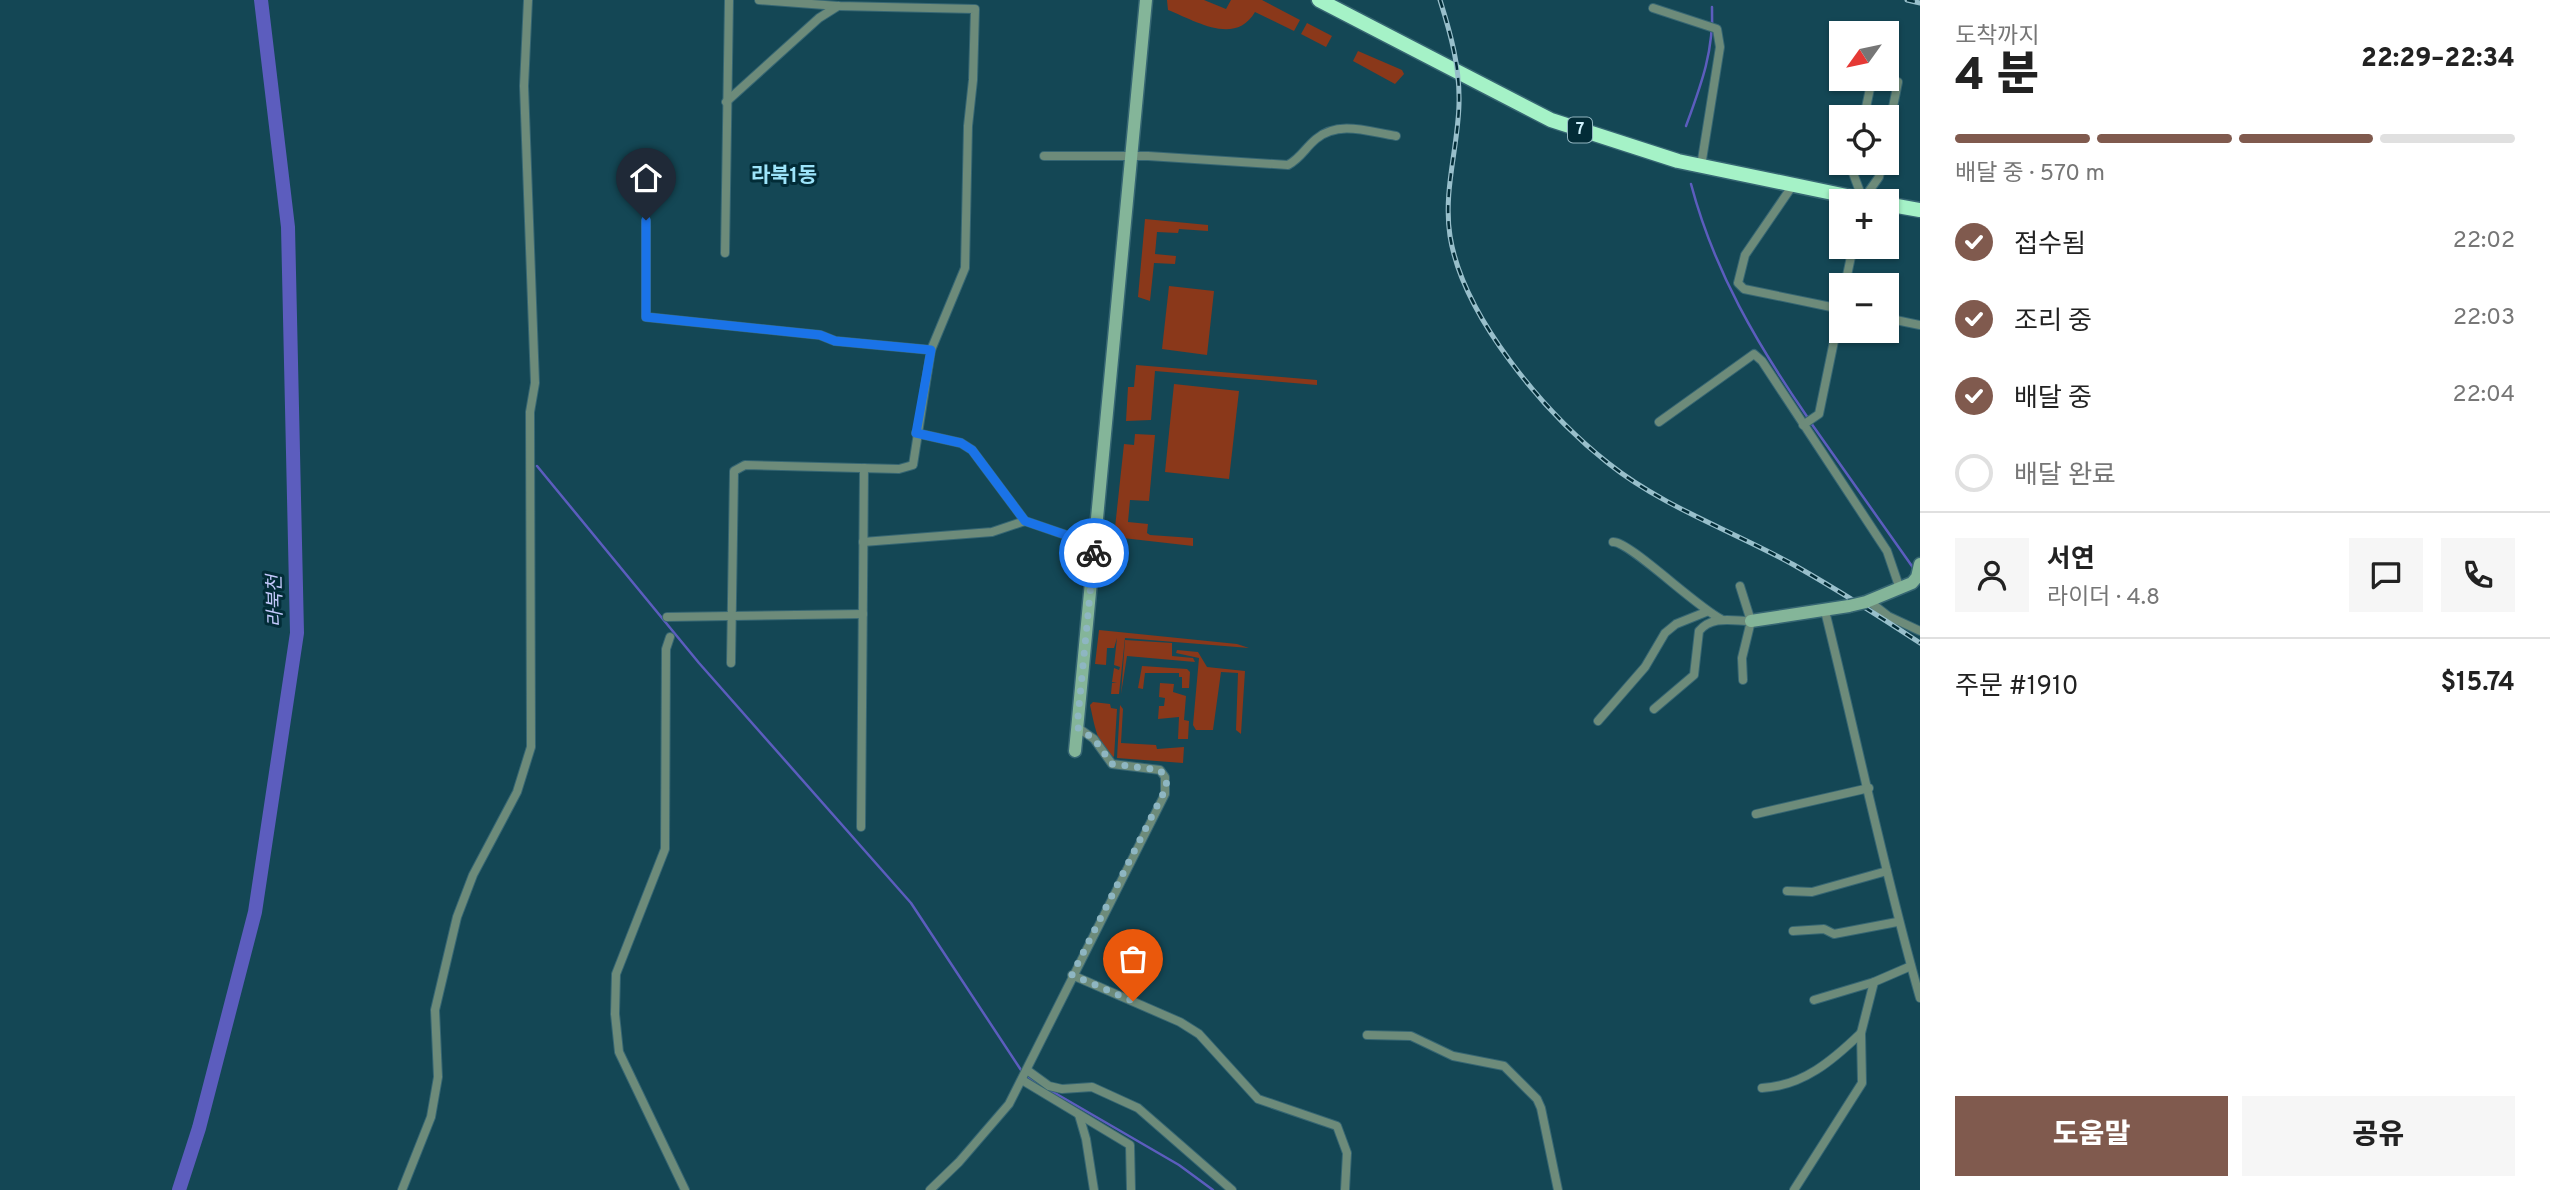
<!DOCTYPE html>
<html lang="ko">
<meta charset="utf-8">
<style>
:root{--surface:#fff;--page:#f6f6f6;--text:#222;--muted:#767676;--line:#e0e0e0;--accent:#805a4e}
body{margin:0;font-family:Overpass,"Noto Sans KR",sans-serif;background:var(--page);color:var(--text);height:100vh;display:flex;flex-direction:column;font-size:26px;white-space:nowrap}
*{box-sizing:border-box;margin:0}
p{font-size:23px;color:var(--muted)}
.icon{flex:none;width:38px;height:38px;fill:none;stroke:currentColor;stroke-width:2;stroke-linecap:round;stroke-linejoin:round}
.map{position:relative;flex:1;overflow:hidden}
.sheet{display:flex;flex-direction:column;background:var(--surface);width:630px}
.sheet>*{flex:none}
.needle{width:46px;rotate:237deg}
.fabs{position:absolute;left:1829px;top:21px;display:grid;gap:14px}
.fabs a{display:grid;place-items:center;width:70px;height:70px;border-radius:0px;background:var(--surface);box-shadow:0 2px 5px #0004;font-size:35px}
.pin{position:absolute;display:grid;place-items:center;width:60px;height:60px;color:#fff;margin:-72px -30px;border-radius:50% 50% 50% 0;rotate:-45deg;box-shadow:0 0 7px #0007}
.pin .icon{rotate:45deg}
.courier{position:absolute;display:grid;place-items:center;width:70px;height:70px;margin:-35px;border:5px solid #1a73e8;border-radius:50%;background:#fff;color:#222;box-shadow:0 2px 9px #0007}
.headline em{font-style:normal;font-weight:800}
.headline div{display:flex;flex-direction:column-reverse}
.headline{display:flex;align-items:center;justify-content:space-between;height:119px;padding:0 35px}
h1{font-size:46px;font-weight:800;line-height:52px}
.bar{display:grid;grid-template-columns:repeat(4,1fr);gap:10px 7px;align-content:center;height:84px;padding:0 35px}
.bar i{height:9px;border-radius:5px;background:var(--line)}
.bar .active{background:var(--accent)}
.bar p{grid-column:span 4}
.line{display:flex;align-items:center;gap:18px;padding:0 35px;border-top:2px solid var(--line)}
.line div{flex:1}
.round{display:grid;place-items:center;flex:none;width:74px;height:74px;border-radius:0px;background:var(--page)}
ol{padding:0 35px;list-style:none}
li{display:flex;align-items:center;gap:21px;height:77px}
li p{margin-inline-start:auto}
li .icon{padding:7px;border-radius:50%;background:var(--accent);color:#fff;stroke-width:4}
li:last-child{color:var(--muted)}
li i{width:38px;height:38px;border:4px solid var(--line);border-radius:50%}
.cta{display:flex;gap:14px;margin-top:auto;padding:14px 35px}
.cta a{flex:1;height:80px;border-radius:0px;background:var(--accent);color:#fff;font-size:28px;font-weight:800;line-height:80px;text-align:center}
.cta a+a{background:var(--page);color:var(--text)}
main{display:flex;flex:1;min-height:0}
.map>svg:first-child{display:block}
</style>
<main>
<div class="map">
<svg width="1920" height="1190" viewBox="0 0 1920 1190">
<rect width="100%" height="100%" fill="#144755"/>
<g fill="#8a381a">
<path d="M1167,0H1204L1226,9L1231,0H1262L1300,20L1294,31L1255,12C1235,46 1196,21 1168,10Z"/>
<path d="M1307,23L1332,36L1326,47L1301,34Z"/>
<path d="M1358,51L1402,70L1404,74L1395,84L1353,61Z"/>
<path d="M1145,219L1208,225V231L1179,229L1178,233L1157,232L1155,254L1176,256L1175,264L1154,263L1150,301L1138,297Z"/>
<path d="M1169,286L1214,291L1207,355L1162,349Z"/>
<path d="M1136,365L1317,380V385L1155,371L1151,420L1126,421L1128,387H1134Z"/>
<path d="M1174,384L1239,391L1229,479L1165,472Z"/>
<path d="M1135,434L1155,435L1149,501L1130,500L1128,522L1148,524L1147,533L1150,535L1193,538V546L1114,537L1124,444L1134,445Z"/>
<path d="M1099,630L1237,644L1249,648L1125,638L1119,694H1111L1112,683H1117L1112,682L1114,668L1119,670L1120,667L1114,665L1117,638L1114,648H1107L1106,665L1095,664Z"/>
<path d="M1125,640L1172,643V656L1193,658L1195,662L1127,656L1121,694Z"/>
<path d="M1177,650L1198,652L1207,667L1245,671L1241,734L1236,730L1238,673L1221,672L1213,730H1196L1193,725L1199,658L1176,653Z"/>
<path d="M1142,666L1187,669L1190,672L1189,688H1182V677H1179V673H1145L1143,689L1138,688Z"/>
<path d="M1160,683L1174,684L1173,692L1186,696L1184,720L1189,721L1188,739H1178L1179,717L1158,719L1159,706H1164L1165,698L1159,697Z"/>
<path d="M1093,702L1110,704L1111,708L1117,709L1114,757C1097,748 1094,722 1090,705Z"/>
<path d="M1120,705L1123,709L1121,743L1156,745L1157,749L1184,747L1183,763L1117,758Z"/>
</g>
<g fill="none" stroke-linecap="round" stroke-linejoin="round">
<g stroke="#5c5dbe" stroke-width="2.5">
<path d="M1686,126C1701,85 1714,51 1712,7"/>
<path d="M1691,184C1714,271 1757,344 1808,418"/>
<path d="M1811,423L1914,569"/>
<path d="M537,466L699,663L911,903L1021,1070"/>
<path d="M1027,1077L1040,1084"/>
<path d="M1048,1089L1179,1165L1213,1190"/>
</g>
<path stroke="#5c5dbe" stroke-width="14" d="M179,1190L199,1128L255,912L297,633L288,227L261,0"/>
<g stroke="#366673" stroke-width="10">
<g id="street">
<path d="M759,0L838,6L975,9L973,80L968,126L965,268L931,350"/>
<path d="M1653,8L1717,29L1720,47L1701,166"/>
<path d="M1878,79L1898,82L1886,142"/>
<path d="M726,102L819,18L838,6"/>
<path d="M1864,117L1872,79"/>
<path d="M1044,156H1148L1288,165C1301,158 1305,148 1316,139C1339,120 1369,132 1396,136"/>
<path d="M1855,163L1853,173L1863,200"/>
<path d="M1793,185L1745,255L1738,283L1744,289L1841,309"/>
<path d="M1862,201L1879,177L1882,163"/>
<path d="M646,221V317L820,335L835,341L931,350L913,465L899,469L745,465L734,471L731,663"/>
<path d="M725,253L729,0"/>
<path d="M1845,285L1853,247"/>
<path d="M1886,318L1920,325"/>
<path d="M1659,422L1754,354L1762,361L1887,551L1900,589"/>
<path d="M1803,425L1819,414L1841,307"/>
<path d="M916,433L961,443L972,450L1025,521L1095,545"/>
<path d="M863,542L992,532L1025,521"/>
<path d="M1613,542C1629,541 1695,606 1721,619"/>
<path d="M1740,586L1751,621L1742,658L1743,680"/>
<path d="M1870,602L1888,616L1920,631"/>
<path d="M1825,611C1857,740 1884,871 1920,998"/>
<path d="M667,617L863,614"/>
<path d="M670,637L666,649L665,849L616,974L615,1014L619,1052L685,1190"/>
<path d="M1654,709L1694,675L1699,631C1712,615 1733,621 1751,621"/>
<path d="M1598,721L1645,667L1665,633L1676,624L1706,612"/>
<path d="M1756,814L1869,788"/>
<path d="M861,827L864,468"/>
<path d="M1787,891L1812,892L1887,871"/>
<path d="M1793,931L1824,929L1834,934L1897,922"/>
<path d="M1072,975L1180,1022L1199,1034L1258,1099L1337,1126L1347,1153L1345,1190"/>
<path d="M1814,1000L1874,982"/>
<path d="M1367,1035L1411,1036L1453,1056L1504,1066L1537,1099L1541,1108L1558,1190"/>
<path d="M1027,1070L1049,1086L1062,1089L1092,1087L1138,1108L1232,1190"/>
<path d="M1022,1080L1130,1145L1131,1190"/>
<path d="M1762,1088C1803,1086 1833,1060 1861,1033"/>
<path d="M1079,1115L1086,1139L1094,1190"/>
<path d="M402,1190L431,1117L438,1077L435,1010L457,917L473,875L517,792L531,747L530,412L535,383L524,86L528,0"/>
<path d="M930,1190L959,1162L1009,1104L1165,794V777L1160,770L1112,764L1094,739L1077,727"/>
<path d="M1794,1190L1862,1083L1861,1033L1874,982L1911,966"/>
</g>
</g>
<g stroke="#366673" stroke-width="15">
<g id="secondary">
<path d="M1866,602L1912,583L1917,577L1920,564"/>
<path d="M1751,621L1849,606"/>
<path d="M1075,751L1146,0"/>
</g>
</g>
<g stroke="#366673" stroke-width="17">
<g id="highway">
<path d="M1319,0L1551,120L1678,161L1871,201"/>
<path d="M1886,204L1920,210"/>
</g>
</g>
<use href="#street" stroke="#6d8b7a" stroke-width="8"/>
<use href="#secondary" stroke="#84b599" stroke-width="12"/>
<use href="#highway" stroke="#a5f2c7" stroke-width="14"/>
<g stroke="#98bfcb" stroke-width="5">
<g id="rail">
<path d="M1440,0C1451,35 1460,67 1459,104C1458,148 1443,191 1450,236C1463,317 1545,413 1608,463C1663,507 1733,531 1794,565C1836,589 1879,616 1920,643"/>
<path d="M1907,0L1920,3"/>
</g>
</g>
<use href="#rail" stroke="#022c37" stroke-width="2.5" stroke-dasharray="8" stroke-linecap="butt"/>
<g stroke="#366673" stroke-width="15" stroke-linecap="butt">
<path id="secondary-bridge" d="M1849,606L1866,602"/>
</g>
<use href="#secondary-bridge" stroke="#84b599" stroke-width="12"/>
</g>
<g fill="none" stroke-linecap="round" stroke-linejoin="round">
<path stroke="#8eb6c2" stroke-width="7" stroke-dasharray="0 12.6" d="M1094,553L1077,727L1094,739L1112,764L1160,770L1165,777L1167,786L1072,975L1133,1001"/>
<path stroke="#1a73e8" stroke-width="9" d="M646,220V317L820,335L835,341L931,350L916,433L961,443L972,450L1025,521L1095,545L1094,553"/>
</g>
<g text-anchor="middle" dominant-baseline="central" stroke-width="6" stroke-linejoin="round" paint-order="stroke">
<rect fill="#022c37" stroke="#92b6c1" stroke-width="2" x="1568" y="117.5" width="24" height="25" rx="5"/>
<g font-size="16" font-weight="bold" fill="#cff1fc">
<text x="1580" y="130">7</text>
</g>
<g font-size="19" font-style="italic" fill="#c3c9fc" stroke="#022c37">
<text transform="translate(276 601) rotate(-91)">라북천</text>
</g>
<g font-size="21" font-weight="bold" fill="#9de4fa" stroke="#022c37">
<text x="784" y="176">라북1동</text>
</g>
</g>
</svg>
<div class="fabs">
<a><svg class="needle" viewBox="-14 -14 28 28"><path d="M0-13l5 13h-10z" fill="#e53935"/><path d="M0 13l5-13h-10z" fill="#767676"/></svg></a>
<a><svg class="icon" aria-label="locate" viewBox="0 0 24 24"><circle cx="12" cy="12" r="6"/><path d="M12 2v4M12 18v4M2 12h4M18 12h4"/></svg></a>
<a>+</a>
<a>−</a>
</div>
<div class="pin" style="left:1133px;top:1001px;background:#ea580c"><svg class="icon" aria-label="bag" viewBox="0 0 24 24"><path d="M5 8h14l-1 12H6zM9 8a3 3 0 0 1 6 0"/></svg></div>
<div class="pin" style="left:646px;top:220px;background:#1f2937"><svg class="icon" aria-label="home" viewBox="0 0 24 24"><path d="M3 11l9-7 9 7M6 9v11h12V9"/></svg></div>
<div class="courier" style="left:1094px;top:553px"><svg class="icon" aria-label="bike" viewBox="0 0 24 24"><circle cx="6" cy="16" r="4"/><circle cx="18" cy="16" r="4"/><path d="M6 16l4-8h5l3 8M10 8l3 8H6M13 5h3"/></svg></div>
</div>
<section class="sheet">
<div class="headline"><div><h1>4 분</h1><p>도착까지</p></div><em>22:29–22:34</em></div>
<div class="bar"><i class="active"></i><i class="active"></i><i class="active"></i><i></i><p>배달 중 · 570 m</p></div>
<ol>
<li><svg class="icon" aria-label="check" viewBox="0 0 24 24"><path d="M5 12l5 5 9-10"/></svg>접수됨<p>22:02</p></li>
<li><svg class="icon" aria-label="check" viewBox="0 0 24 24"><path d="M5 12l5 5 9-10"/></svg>조리 중<p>22:03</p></li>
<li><svg class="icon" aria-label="check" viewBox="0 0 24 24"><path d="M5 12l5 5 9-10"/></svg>배달 중<p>22:04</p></li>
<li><i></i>배달 완료</li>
</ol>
<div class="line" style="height:126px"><a class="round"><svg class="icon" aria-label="person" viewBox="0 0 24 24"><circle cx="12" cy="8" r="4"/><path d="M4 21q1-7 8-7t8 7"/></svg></a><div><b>서연</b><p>라이더 · 4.8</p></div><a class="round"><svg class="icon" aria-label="chat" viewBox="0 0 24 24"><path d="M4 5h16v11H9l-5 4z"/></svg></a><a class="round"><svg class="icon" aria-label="phone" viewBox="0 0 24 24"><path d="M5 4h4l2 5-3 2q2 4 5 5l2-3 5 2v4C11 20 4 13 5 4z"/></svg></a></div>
<div class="line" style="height:91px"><div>주문 #1910</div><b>$15.74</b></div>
<div class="cta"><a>도움말</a><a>공유</a></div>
</section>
</main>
